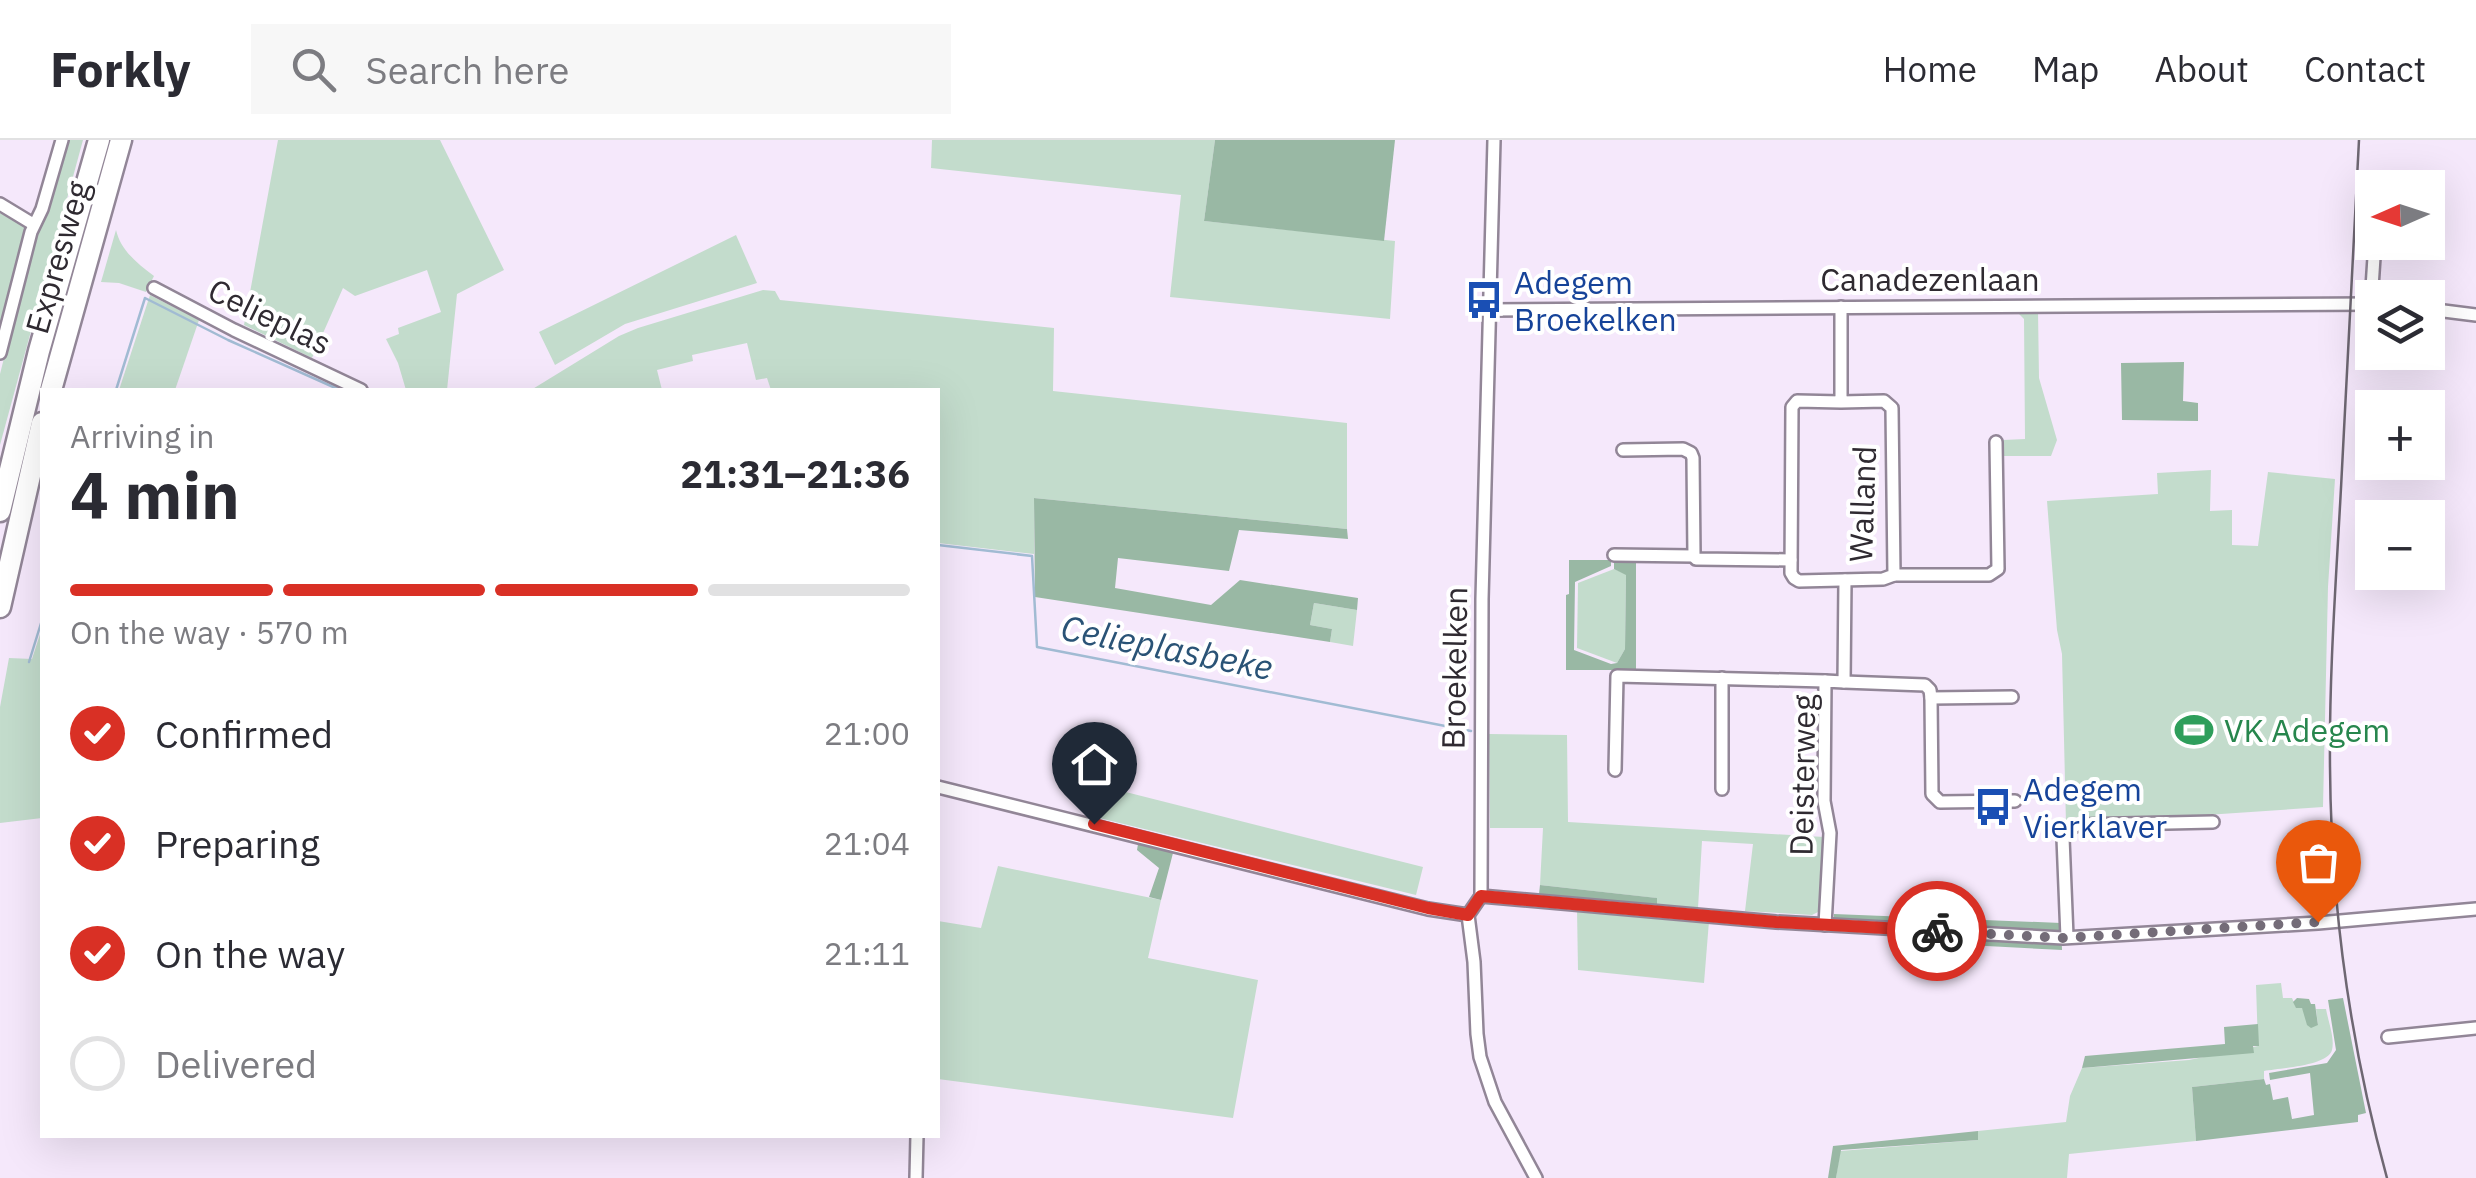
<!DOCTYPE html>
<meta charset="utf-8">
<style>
:root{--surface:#fff;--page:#f7f7f7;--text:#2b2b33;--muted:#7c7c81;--line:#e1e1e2;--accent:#d93025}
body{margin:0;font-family:"IBM Plex Sans",sans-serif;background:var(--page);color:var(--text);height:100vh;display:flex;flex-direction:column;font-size:38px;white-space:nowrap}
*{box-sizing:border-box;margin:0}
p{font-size:32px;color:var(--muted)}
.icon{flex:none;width:55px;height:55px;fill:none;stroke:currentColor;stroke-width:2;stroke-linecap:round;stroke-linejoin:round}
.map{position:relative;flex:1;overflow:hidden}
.panel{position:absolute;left:40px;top:248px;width:900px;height:750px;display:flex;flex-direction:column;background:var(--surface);border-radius:0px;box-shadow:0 10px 40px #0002}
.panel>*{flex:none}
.needle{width:65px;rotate:267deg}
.buttons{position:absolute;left:2355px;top:30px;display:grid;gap:20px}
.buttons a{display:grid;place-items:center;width:90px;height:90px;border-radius:0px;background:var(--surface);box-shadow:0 10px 40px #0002;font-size:50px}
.pin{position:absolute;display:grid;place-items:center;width:85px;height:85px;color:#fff;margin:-102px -42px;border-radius:50% 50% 50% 0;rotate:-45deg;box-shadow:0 0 10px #0007}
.pin .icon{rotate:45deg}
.courier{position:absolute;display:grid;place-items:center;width:100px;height:100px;margin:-50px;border:8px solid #d93025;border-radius:50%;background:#fff;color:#222;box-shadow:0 2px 12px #0007}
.head em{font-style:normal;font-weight:700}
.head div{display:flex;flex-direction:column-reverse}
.head{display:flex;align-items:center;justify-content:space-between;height:170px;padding:0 30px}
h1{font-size:65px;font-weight:700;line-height:75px}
.bar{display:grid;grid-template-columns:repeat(4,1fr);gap:15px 10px;align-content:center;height:120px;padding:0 30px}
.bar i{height:12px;border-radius:8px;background:var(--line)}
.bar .current{background:var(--accent)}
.bar p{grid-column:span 4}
ol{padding:0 30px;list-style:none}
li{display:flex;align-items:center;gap:30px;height:110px}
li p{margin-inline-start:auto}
li .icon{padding:10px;border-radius:50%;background:var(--accent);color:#fff;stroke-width:4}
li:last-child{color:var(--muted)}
li i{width:55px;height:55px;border:5px solid var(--line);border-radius:50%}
header{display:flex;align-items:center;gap:60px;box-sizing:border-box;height:140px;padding:0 50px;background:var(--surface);border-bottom:2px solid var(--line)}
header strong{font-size:48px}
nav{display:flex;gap:55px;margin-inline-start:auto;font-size:35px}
.search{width:700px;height:90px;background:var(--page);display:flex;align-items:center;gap:25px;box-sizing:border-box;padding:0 35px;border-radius:0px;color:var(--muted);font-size:38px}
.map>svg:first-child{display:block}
</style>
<header>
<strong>Forkly</strong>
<div class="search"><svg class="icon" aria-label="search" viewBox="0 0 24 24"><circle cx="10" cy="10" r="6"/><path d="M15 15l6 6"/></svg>Search here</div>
<nav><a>Home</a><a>Map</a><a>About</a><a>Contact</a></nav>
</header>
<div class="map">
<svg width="2476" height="1038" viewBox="0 0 2476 1038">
<rect width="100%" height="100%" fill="#f5e8fb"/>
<g fill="#c3dccc">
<path d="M67,0H83L0,305V234L34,98Z"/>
<path d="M278,0H440L504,130L457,154L447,250H406L398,223L386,199L399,194L398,188L441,172L427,130L355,156L343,148L312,218L244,185Z"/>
<path d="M932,0H1215L1204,81L1395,101L1390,179L1170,157L1181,55L931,28Z"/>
<path d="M0,73L25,86L26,96L0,197Z"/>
<path d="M116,90C121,111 137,123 154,136L146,152L119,143L101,142Z"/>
<path d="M736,95L757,143L625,184L555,225L539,192Z"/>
<path d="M763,150L775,151L780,160L1054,188L1053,251L1347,283V389L1034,358V414L938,403V250H771L767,238L756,240L747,203L692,215L693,221L657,230L662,250H531L619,196L638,188Z"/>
<path d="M150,155L199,180L175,250H119Z"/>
<path d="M2016,171H2038L2039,238L2057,300L2051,316H2003V300L2025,299L2024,179Z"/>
<path d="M2211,330L2210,371L2232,370V405L2258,406L2268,332L2335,339L2328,447L2323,667L2206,675L2083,679L2066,684L2062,514L2057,490L2047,361L2158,354L2157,333Z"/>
<path d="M1614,429L1626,434L1625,509L1617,523L1577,508L1578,443Z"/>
<path d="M1314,463L1357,470L1353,506L1330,502L1332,489L1310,485Z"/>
<path d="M42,488V678L0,683V567L9,518L32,519Z"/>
<path d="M1489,594L1567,595L1568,682L1824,697L1820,764L1818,772L1812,775L1745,771L1753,704L1702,701L1698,768L1657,765L1656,758L1540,745L1543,688H1490Z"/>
<path d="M1102,646L1423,727L1416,755L1095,677Z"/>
<path d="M998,726L1161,760L1148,818L1258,840L1233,978L938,939V781L981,788Z"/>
<path d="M1577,769L1709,781L1704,843L1578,830Z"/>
<path d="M2281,843L2283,858H2292L2296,867L2302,868L2318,885L2316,869H2326C2328,881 2335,898 2332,910C2328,926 2280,928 2264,931V939L2192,947L2196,1001L2069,1014L2067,1038H1836L1840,1011L1978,1000V991L2066,982L2070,956L2082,928L2189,920L2258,906L2256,845Z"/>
</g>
<g fill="#99b8a4">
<path d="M1215,0H1395L1384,101L1204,81Z"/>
<path d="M2184,222L2183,261L2198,263V281L2122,280L2121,223Z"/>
<path d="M1034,358L1347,389L1348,399L1239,390L1229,431L1118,418L1115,448L1211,465L1240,440L1358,458L1357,470L1314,463L1310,485L1332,489L1330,502L1035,457Z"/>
<path d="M1569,420H1611V426L1575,442L1574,510L1611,524L1617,523L1625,509L1626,435L1614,429V420L1636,421V530H1566V455L1569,454Z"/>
<path d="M1138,704L1173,713L1161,760L1149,757L1159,728L1137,710Z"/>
<path d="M1540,745L1657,758V765L1539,754Z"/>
<path d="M1834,774L2061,783L2062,810L1891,801V785L1834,781Z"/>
<path d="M2297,858L2309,859L2311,864H2315L2318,885L2311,888L2307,885L2302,868H2296L2293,862Z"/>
<path d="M2343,858L2366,973L2358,975V982L2196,1001L2192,947L2264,939L2266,945L2270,944L2273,960L2288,957L2292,979L2314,975L2310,933L2270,940L2269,933L2327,923L2336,910L2328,860Z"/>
<path d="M2258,884L2259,906H2253L2254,913L2082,928L2085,916L2225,904L2224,887Z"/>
<path d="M1978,991V1000L1841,1010L1836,1038H1828L1833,1006Z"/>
</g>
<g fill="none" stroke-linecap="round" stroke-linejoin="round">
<g stroke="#a1bbd3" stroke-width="2.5">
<path d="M116,250L145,158L228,200L340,250"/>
<path d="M938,405L1032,416L1037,507L1471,591"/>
<path d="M29,522L42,480"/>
</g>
<g stroke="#928697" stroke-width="16">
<g id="street">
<path d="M1494,0L1482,459L1481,756L1468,775L1474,822L1477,894L1480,917L1495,962L1536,1038"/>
<path d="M0,64L33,84"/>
<path d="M154,148L234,190L361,250"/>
<path d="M2371,163L2375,102"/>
<path d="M1841,167V262L1797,261L1792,267L1791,433L1794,438L1799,441L1883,439L1894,435L1892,268L1884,261L1841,262"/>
<path d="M2428,169L2476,175"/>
<path d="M1489,170L2372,164"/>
<path d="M0,213L31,92L42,69L62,0"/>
<path d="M1623,310L1683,309L1691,313L1693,318L1694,416L1696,419L1791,420"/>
<path d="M1614,415L1694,416"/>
<path d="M1894,435H1989L1998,429L1996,302"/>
<path d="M1722,538V649"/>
<path d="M1844,542L1925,545L1930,550L1931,558L1932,654L1940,662L2015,661"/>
<path d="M1931,558L2012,557"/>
<path d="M1615,630L1617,536L1825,541"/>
<path d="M938,647L1428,769L1468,775"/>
<path d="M1481,756L1776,782L2063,798L2318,783L2476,769"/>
<path d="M1825,785L1830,693L1824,661L1825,541L1844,542L1845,440"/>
<path d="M2067,797L2063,698L2067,690L2077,685L2213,682"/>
<path d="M2388,897L2476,888"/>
<path d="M916,1038L917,995"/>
</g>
</g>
<g stroke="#928697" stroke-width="25">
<g id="highway">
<path d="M51,250L121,0"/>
<path d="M0,371L39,211L99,0"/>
<path d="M0,467L42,283"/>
</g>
</g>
<use href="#street" stroke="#fff" stroke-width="11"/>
<use href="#highway" stroke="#fff" stroke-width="20"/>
<path stroke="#6e6772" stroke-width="2.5" d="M2359,0C2353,116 2347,232 2341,348C2336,441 2329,534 2330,627C2331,766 2350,904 2387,1038"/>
</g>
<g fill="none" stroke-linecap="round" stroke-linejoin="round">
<path stroke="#746c78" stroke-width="10" stroke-dasharray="0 18" d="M1937,791L2063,798L2318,782"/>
<path stroke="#d93025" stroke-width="12" d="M1094,684L1428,768L1468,775L1481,756L1776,782L1937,791"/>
</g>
<defs>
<g id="bus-bare" transform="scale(3)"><path d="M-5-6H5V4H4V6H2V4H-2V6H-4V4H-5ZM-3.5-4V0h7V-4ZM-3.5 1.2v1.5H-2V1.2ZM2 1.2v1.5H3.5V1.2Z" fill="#1a4fb4" stroke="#fff" stroke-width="2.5" paint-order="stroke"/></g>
<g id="stadium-bare" transform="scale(3)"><path d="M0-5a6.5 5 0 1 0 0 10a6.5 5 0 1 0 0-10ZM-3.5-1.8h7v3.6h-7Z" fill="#2e9e5b" stroke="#fff" stroke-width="2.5" paint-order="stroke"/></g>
</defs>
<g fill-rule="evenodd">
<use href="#bus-bare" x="1484" y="160"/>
<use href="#stadium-bare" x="2194" y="590"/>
<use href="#bus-bare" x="1993" y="667"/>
</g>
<g text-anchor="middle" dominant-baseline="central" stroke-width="8" stroke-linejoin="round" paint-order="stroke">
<g font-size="32" fill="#2f2a31" stroke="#fff">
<text transform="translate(57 117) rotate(-74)">Expresweg</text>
<text x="1930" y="139">Canadezenlaan</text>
<text transform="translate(270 176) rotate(26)">Celieplas</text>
<text transform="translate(1862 364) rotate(-88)">Walland</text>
<text transform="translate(1454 528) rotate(-89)">Broekelken</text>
<text transform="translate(1802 635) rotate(-89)">Deisterweg</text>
</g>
<g font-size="32" fill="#164399" stroke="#fff" text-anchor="start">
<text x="1514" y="142">Adegem<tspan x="1514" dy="37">Broekelken</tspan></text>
<text x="2023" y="649">Adegem<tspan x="2023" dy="37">Vierklaver</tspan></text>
</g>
<g font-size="32" fill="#27864d" stroke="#fff" text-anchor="start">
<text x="2224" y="590">VK Adegem</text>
</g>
<g font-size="35" font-style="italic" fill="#2a5376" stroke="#fff">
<text transform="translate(1167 507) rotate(11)">Celieplasbeke</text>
</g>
</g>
</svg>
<div class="buttons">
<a><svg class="needle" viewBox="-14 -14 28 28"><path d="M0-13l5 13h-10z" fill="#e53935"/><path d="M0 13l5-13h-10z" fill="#7c7c81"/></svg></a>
<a><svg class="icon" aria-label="layers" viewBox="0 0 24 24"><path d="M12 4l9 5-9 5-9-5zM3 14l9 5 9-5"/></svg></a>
<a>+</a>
<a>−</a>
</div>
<div class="pin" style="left:2318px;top:782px;background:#ea580c"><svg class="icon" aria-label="bag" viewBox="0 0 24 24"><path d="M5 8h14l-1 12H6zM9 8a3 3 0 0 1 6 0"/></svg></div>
<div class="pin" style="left:1094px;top:684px;background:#1f2937"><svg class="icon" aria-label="home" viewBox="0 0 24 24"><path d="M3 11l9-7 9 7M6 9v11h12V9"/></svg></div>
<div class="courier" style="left:1937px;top:791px"><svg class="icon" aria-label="bike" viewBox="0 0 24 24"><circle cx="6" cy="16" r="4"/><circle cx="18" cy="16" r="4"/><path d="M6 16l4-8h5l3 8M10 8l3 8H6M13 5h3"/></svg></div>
<section class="panel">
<div class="head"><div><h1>4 min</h1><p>Arriving in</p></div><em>21:31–21:36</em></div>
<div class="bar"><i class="current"></i><i class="current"></i><i class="current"></i><i></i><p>On the way · 570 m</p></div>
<ol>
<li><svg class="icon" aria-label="check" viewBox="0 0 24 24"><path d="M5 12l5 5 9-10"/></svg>Confirmed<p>21:00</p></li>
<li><svg class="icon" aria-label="check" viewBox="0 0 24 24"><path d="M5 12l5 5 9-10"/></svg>Preparing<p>21:04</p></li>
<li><svg class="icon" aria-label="check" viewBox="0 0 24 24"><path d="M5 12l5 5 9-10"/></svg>On the way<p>21:11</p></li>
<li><i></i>Delivered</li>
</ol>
</section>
</div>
